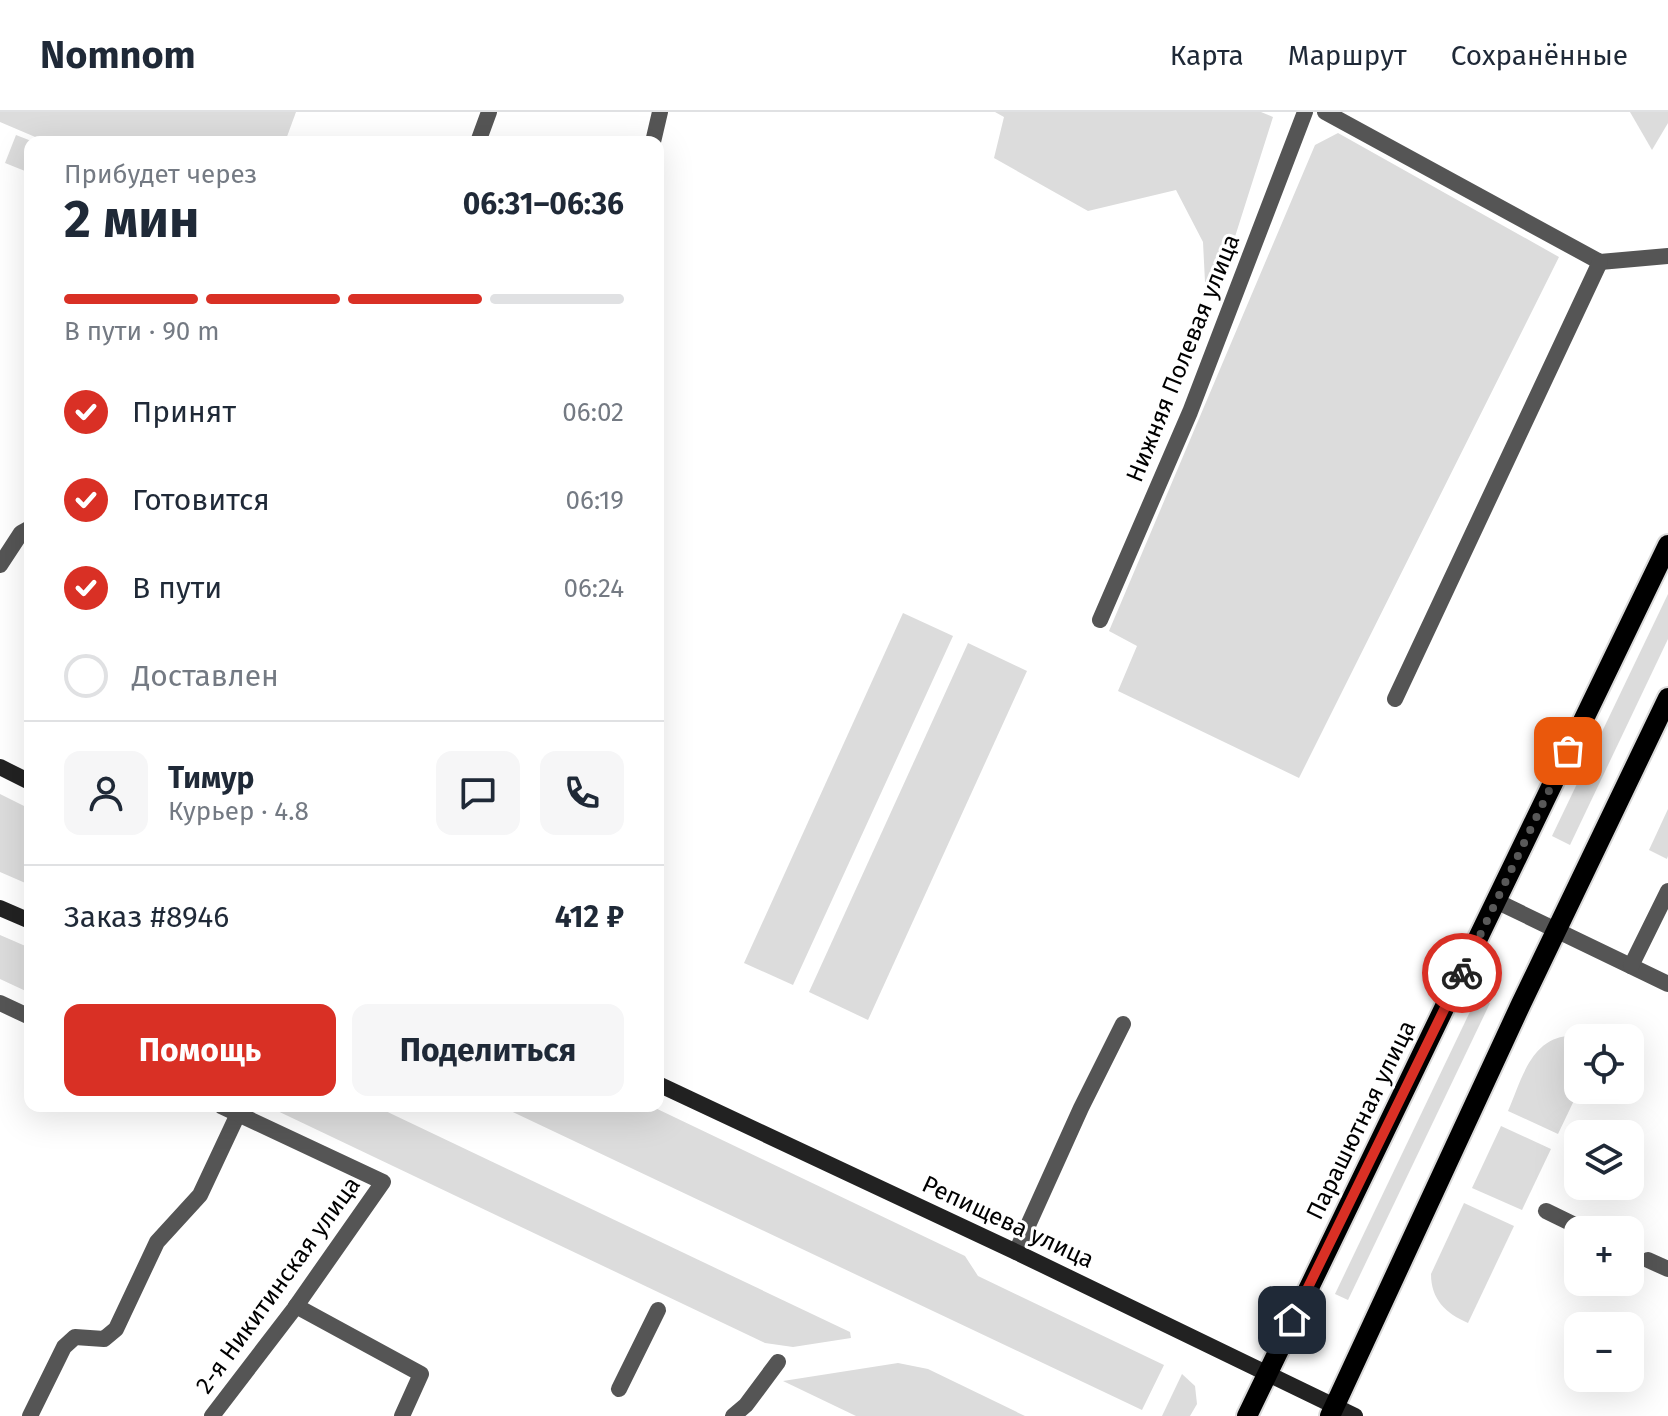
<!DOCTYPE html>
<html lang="ru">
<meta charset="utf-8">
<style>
:root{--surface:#fff;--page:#f6f6f7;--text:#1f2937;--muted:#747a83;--line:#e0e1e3;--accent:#d93025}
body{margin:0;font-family:"Fira Sans",sans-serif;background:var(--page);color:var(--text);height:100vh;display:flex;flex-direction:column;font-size:30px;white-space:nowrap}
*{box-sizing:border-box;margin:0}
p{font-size:26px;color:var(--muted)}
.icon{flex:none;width:44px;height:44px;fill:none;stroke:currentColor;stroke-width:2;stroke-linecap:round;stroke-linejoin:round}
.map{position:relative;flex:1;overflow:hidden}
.drawer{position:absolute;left:24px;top:24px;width:640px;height:976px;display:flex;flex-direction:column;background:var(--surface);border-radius:16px;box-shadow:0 8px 32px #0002}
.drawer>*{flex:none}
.tools{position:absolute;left:1564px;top:912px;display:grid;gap:16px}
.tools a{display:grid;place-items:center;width:80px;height:80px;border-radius:16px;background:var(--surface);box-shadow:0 8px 32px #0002;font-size:40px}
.pin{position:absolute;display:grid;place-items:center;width:68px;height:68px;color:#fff;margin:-34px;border-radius:16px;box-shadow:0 4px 12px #0006}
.courier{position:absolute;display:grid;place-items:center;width:80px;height:80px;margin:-40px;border:6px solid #d93025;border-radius:50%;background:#fff;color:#222;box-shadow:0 2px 10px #0007}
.summary em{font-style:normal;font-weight:700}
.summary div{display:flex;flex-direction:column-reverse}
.summary{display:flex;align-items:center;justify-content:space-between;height:136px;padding:0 40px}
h1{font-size:52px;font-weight:700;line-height:60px}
.bar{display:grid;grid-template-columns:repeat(4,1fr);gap:12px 8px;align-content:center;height:96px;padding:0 40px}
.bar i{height:10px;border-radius:6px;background:var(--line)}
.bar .current{background:var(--accent)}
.bar p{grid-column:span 4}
.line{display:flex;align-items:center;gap:20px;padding:0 40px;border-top:2px solid var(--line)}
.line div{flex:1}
.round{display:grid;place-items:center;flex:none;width:84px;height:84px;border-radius:16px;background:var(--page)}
ol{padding:0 40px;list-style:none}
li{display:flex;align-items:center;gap:24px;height:88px}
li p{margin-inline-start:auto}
li .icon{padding:8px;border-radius:50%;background:var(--accent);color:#fff;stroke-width:4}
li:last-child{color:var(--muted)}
li i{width:44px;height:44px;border:4px solid var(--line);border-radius:50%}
.cta{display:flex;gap:16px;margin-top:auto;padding:16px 40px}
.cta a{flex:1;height:92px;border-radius:16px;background:var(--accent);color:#fff;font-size:32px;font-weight:700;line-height:92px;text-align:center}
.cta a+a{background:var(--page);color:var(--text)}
header{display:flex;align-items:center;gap:48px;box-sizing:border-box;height:112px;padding:0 40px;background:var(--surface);border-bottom:2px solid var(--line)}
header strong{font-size:38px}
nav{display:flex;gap:44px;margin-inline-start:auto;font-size:28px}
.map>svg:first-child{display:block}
</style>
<header>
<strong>Nomnom</strong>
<nav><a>Карта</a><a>Маршрут</a><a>Сохранённые</a></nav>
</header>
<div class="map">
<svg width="1668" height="1304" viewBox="0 0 1668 1304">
<rect width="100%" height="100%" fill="#fff"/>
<g fill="#dcdcdc">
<path d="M0,0H296L285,30H47L0,10Z"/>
<path d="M995,0H1261L1273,5L1220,172L1205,170L1203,130L1176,78L1088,99L994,46L1004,5Z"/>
<path d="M1630,0H1668V11L1652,38Z"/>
<path d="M1338,21L1559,145L1299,666L1118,579L1137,534L1109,519L1315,33Z"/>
<path d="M16,23L34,30H30V61L5,51Z"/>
<path d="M1668,482V527L1570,733L1552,724Z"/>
<path d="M903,501L953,524L793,873L744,851Z"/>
<path d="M968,531L1027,559L868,908L809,880Z"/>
<path d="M0,682L30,697V773L0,760Z"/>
<path d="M1668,697V744L1667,747L1649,738Z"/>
<path d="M0,823L30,836V881L0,867Z"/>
<path d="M1477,885L1490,891L1348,1188L1335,1182Z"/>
<path d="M1568,924L1579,926V978L1558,1022L1508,999C1521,970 1530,927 1568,924Z"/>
<path d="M267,994H375L850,1220L851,1226L793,1235L765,1231Z"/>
<path d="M500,994H651L965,1144L978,1164L1164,1253L1142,1298Z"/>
<path d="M1501,1014L1551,1037L1522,1098L1472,1076Z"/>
<path d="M1464,1091L1514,1114L1468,1211C1445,1201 1431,1187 1431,1162Z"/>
<path d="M898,1251L928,1257L1025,1304H856L783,1269Z"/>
<path d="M1182,1262L1195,1274L1197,1292L1190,1304H1162Z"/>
</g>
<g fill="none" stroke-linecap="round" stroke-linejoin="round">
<g stroke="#dbdbdb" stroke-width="24">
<g id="primary">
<path d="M1247,1304L1668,433"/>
<path d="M1330,1304L1521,892L1668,586"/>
</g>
</g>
<g stroke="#555" stroke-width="16">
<path d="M1325,0L1600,150L1668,144"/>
<path d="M0,453L21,421L30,416"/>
<path d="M1395,587L1600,150"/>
<path d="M1546,1099L1585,1118"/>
<path d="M1016,1140L1081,996L1123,912"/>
<path d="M1648,1148L1668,1157"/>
<path d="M296,1194L421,1262L402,1304"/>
<path d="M619,1277L658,1198"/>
<path d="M30,1304L64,1235L75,1225L104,1227L116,1217L157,1130L200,1083L238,1002"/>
<path d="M733,1304L746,1293L778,1250"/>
</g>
<g stroke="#555" stroke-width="16">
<path d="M478,30L489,0"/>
<path d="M653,30L660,0"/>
<path d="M1100,508L1190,300L1305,0"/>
<path d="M1496,789L1668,872"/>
<path d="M1631,854L1668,779"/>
<path d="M0,891L30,905"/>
<path d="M212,1304L294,1197L383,1070L221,994"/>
</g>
<g stroke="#222" stroke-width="16">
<path d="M0,655L30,670"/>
<path d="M0,796L30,809"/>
<path d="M658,972L1016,1140L1355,1304"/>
</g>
<use href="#primary" stroke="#000" stroke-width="20"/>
</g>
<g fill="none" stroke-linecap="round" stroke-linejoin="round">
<path stroke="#595959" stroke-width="8" stroke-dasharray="0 14.4" d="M1462,861L1568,639"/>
<path stroke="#d93025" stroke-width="10" d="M1292,1208L1462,861"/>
</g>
<g text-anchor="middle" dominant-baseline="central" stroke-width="6" stroke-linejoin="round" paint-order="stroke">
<g font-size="24" fill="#000" stroke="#fff">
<text transform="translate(1183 246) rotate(-68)">Нижняя Полевая улица</text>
<text transform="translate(1361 1008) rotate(-64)">Парашютная улица</text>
<text transform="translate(1008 1110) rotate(25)">Репищева улица</text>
<text transform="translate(278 1173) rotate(-54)">2-я Никитинская улица</text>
</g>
</g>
</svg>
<div class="tools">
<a><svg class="icon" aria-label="locate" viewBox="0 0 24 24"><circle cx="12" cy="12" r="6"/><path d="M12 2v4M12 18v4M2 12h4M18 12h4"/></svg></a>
<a><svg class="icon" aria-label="layers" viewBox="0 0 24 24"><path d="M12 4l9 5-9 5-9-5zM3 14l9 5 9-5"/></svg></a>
<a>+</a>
<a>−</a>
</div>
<div class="pin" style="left:1568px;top:639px;background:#ea580c"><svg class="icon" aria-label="bag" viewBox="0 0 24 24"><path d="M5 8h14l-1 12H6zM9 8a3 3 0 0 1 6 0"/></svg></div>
<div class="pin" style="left:1292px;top:1208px;background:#1f2937"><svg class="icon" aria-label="home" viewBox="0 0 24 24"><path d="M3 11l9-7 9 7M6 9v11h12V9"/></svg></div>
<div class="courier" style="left:1462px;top:861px"><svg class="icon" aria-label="bike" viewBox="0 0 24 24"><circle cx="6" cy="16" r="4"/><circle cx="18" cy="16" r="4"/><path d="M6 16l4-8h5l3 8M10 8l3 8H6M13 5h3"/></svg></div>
<section class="drawer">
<div class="summary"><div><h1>2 мин</h1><p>Прибудет через</p></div><em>06:31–06:36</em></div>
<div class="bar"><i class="current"></i><i class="current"></i><i class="current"></i><i></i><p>В пути · 90 m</p></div>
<ol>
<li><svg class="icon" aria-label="check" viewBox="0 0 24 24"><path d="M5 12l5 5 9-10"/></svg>Принят<p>06:02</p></li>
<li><svg class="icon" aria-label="check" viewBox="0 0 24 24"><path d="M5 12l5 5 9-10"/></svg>Готовится<p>06:19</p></li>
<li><svg class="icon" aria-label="check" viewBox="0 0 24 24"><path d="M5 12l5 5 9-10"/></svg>В пути<p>06:24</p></li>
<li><i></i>Доставлен</li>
</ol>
<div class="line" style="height:144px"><a class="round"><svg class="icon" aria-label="person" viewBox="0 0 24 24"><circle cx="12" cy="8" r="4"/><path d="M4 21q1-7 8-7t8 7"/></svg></a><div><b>Тимур</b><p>Курьер · 4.8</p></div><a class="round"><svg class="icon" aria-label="chat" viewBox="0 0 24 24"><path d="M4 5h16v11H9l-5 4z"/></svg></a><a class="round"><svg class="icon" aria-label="phone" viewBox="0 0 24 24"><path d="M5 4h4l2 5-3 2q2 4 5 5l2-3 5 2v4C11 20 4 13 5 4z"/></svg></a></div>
<div class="line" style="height:104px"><div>Заказ #8946</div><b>412 ₽</b></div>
<div class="cta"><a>Помощь</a><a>Поделиться</a></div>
</section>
</div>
